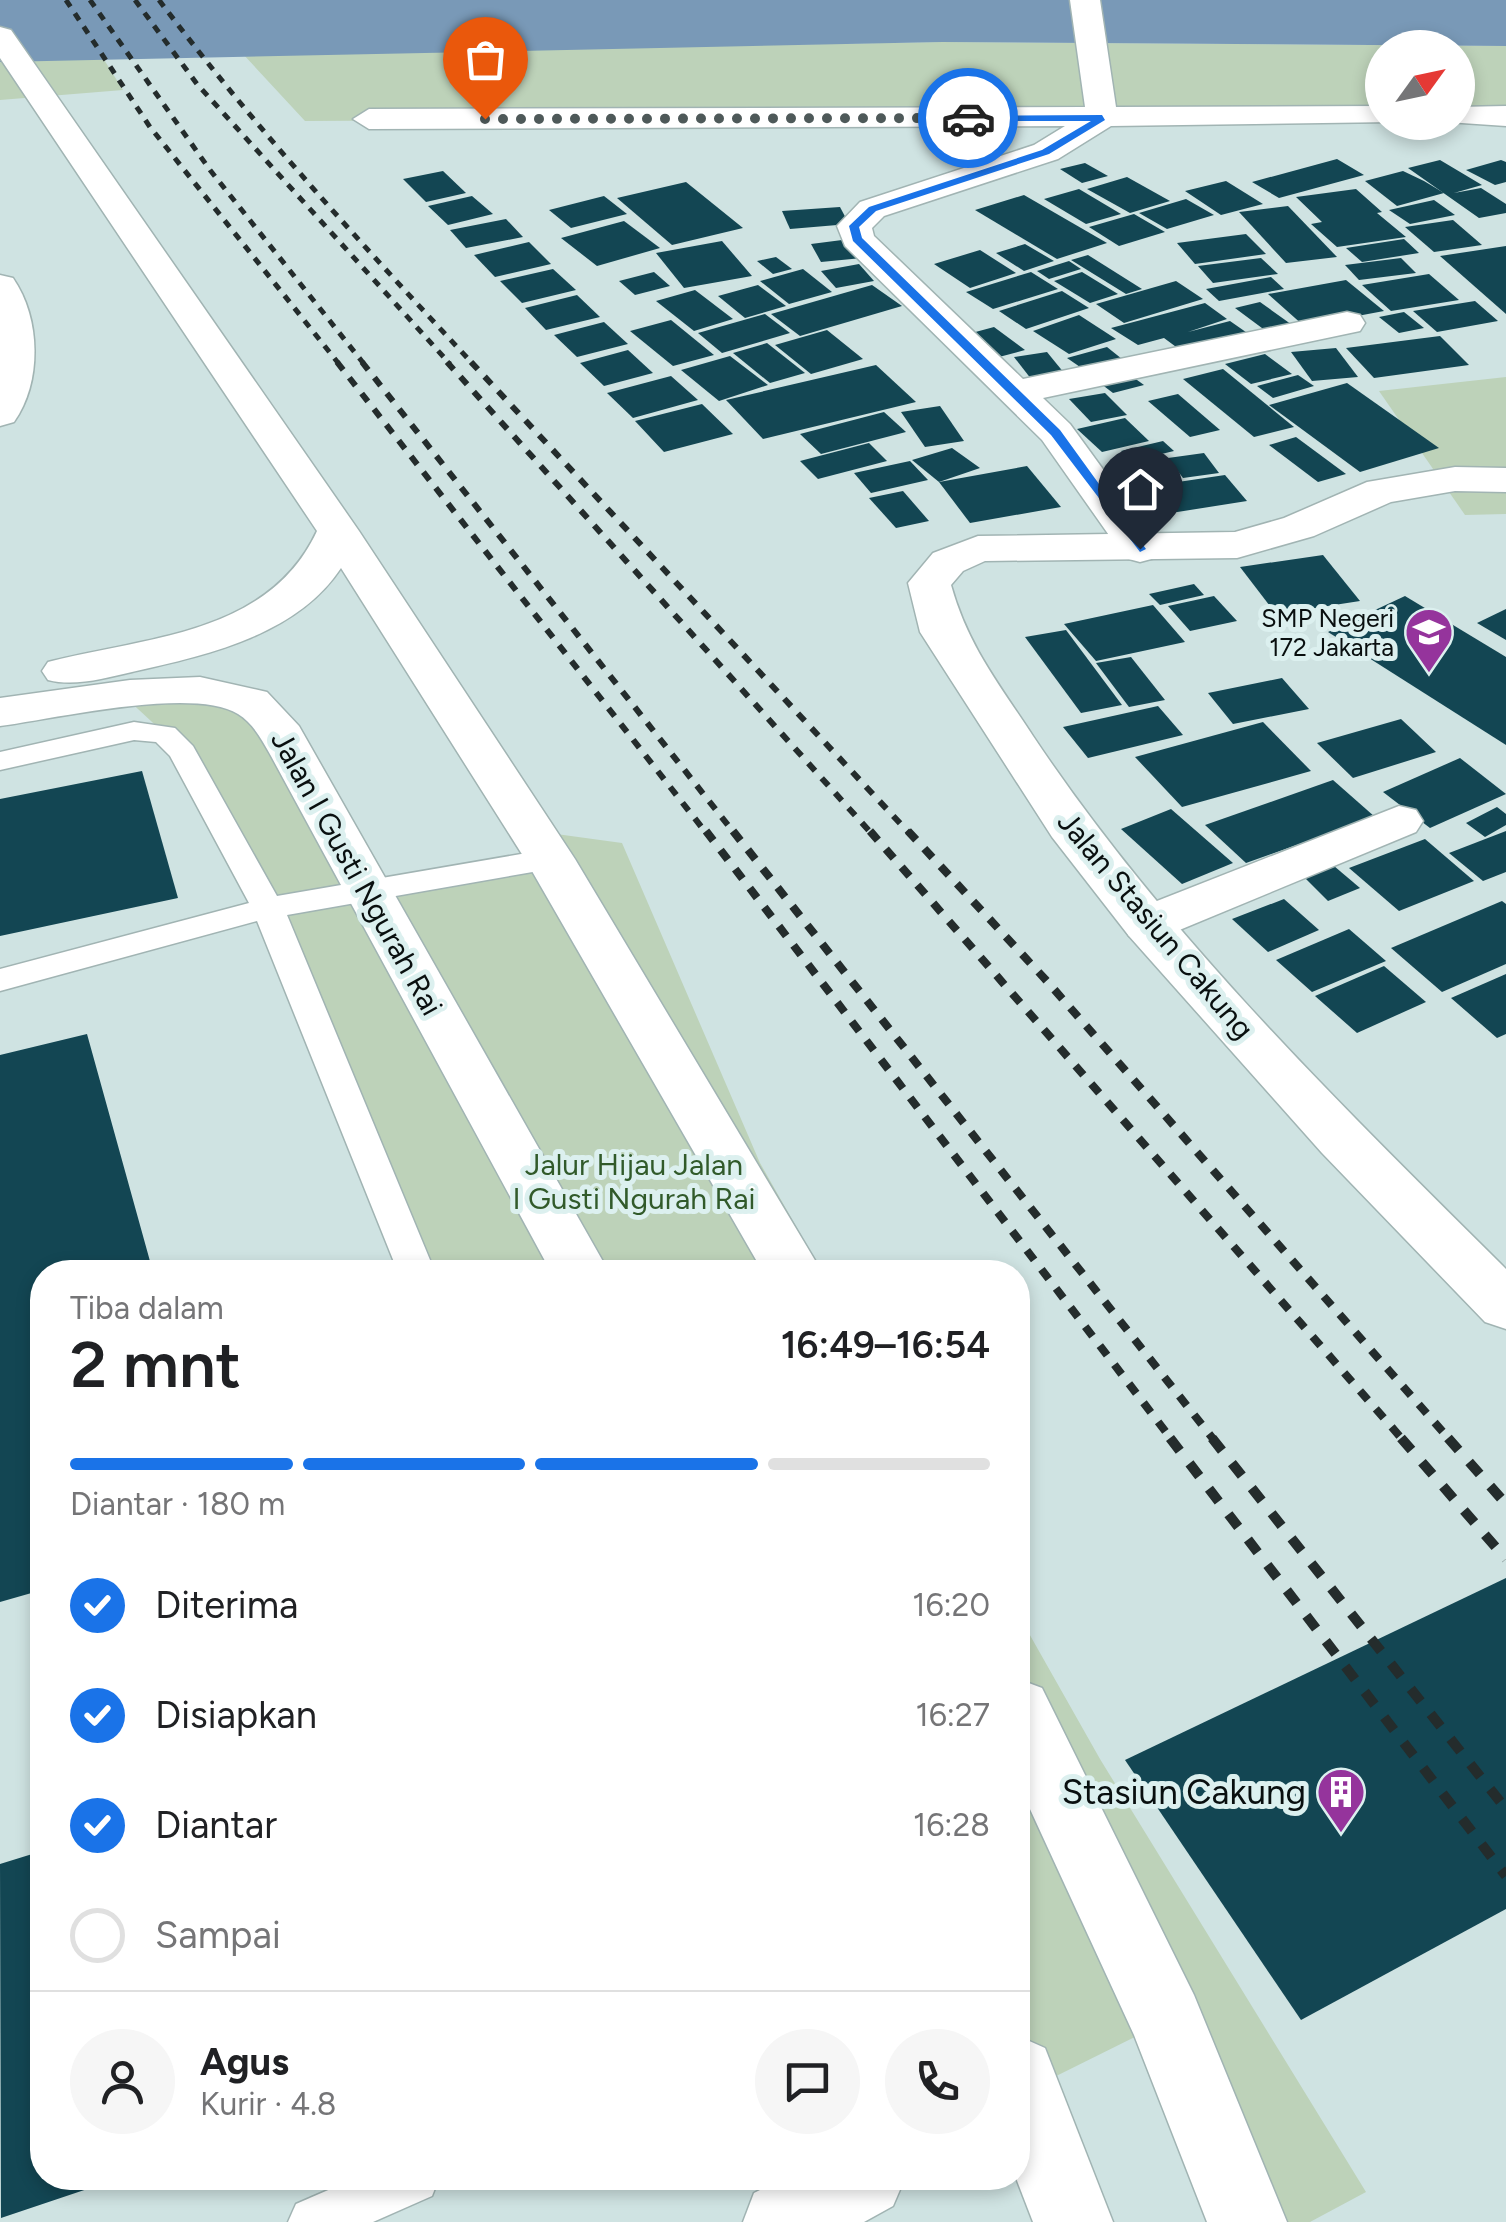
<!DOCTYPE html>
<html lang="id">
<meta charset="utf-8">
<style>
:root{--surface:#fff;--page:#f6f6f6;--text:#202124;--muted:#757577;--line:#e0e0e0;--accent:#1a73e8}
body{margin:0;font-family:Figtree,sans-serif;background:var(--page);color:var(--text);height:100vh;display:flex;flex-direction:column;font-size:38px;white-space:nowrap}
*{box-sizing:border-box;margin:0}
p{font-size:32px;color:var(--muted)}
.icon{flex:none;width:55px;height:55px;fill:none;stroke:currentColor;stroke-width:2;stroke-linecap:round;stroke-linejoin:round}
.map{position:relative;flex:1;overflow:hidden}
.details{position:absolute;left:30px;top:1260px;width:1000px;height:930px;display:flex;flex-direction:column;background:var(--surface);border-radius:40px;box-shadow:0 5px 15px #0003}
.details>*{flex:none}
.needle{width:65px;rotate:57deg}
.buttons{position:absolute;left:1365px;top:30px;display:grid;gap:20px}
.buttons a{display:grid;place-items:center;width:110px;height:110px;border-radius:50%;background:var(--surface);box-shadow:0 5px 15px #0003;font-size:50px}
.pin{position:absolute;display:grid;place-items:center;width:85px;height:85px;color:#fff;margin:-102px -42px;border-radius:50% 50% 50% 0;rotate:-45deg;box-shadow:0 0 10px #0007}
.pin .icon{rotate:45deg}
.courier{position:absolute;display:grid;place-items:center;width:100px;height:100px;margin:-50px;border:8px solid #1a73e8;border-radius:50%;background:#fff;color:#222;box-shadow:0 2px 12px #0007}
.head em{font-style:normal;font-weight:600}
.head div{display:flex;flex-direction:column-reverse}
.head{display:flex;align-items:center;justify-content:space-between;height:170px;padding:0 40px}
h1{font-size:65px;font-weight:600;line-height:75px}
.bar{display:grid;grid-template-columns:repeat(4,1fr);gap:15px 10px;align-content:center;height:120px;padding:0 40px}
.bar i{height:12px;border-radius:8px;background:var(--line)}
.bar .current{background:var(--accent)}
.bar p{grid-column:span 4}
.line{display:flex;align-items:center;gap:25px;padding:0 40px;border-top:2px solid var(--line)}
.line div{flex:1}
.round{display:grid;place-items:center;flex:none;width:105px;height:105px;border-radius:52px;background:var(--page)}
ol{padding:0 40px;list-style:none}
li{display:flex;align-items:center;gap:30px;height:110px}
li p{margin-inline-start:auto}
li .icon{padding:10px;border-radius:50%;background:var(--accent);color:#fff;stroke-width:4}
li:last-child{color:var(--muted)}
li i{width:55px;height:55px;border:5px solid var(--line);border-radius:50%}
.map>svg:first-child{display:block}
</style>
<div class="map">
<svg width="1506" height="2222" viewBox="0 0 1506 2222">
<rect width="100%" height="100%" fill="#cfe3e2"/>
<g fill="#bdd2b9">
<path d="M942,42L1506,46V116H1458V48H1382V116L305,121L243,54Z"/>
<path d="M103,58L123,90L0,100V62Z"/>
<path d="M1506,377V514L1465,515L1379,391Z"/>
<path d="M230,693L364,888L549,859L527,830L622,843L760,1163L822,1272H417L268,908L165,734L125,697Z"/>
<path d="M1018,1614L1100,1759L1366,2192L1310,2222H1247L1167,2021L1018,2095Z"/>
</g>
<path fill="#7999b7" d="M0,0H1506V46L942,42L0,62Z"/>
<g fill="#134653">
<path d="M1337,159L1364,175L1279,198L1252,182Z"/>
<path d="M1440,160L1482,185L1454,193L1481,188L1506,204V213L1479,218L1408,168Z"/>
<path d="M1501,160L1506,162V182L1495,185L1466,170Z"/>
<path d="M1085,163L1108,176L1082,183L1060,169Z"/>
<path d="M443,171L466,193L426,202L403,179Z"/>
<path d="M1403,171L1424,181L1444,193L1397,206L1365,181Z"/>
<path d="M1127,177L1170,201L1130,213L1087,189Z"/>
<path d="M1226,181L1263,204L1221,215L1185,191Z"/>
<path d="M686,182L743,228L672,245L617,198Z"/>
<path d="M1079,189L1121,214L1086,224L1044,199Z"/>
<path d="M1356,189L1382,212L1377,213L1406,237L1337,247L1311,224L1322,222L1296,197Z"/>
<path d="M1024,195L1107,243L1057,259L975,210Z"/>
<path d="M472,196L493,214L448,225L428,206Z"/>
<path d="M604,196L627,214L571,228L549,210Z"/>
<path d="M1186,199L1214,215L1167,229L1139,213Z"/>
<path d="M1434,200L1455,215L1410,224L1389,210Z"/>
<path d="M1288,206L1337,257L1286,263L1239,212Z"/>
<path d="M840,207L849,224L790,229L782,211Z"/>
<path d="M1134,214L1165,232L1119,246L1089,227Z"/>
<path d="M506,219L523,237L466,248L450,230Z"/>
<path d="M1453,220L1482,245L1434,252L1405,227Z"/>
<path d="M624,221L660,248L597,266L561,238Z"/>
<path d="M1246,234L1266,254L1195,264L1177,243Z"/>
<path d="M850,239L862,258L821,262L811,244Z"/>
<path d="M1404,239L1419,253L1362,262L1346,248Z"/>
<path d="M722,241L752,276L684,288L656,253Z"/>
<path d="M529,242L551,264L495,277L474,255Z"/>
<path d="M1025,244L1054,261L1024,271L996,253Z"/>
<path d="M1506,246V314L1440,256Z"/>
<path d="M980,250L1016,273L970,288L934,264Z"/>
<path d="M1088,255L1142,289L1126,294L1071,260Z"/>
<path d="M776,257L792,269L773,274L757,261Z"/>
<path d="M1261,258L1278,274L1213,283L1198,266Z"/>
<path d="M1401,258L1416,273L1359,280L1345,265Z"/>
<path d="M1069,261L1081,269L1049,279L1037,271Z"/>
<path d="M859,264L874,281L836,288L821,271Z"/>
<path d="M553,269L576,290L522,303L500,281Z"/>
<path d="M803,269L832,292L789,304L760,281Z"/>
<path d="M654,272L670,286L635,295L619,281Z"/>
<path d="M1031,272L1058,289L993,309L966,292Z"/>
<path d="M1082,272L1118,294L1090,303L1054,281Z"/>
<path d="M1429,274L1459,300L1391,311L1362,285Z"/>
<path d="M1271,277L1284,289L1219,301L1206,289Z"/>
<path d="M1346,280L1384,311L1304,326L1268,294Z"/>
<path d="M1176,281L1203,299L1124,323L1096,304Z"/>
<path d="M758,285L786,306L745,318L718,296Z"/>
<path d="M872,285L902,306L800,336L771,314Z"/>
<path d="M695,290L733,319L694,331L656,301Z"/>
<path d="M1062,291L1089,308L1026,329L999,311Z"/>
<path d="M577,295L600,317L546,330L525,308Z"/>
<path d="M1475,301L1498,321L1437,332L1413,311Z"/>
<path d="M1260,302L1295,327L1270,334L1235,308Z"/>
<path d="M1205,303L1227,319L1188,332L1230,321L1253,337L1187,355L1164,338L1138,345L1111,328Z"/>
<path d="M1404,312L1424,328L1399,333L1379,317Z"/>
<path d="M765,314L790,333L722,353L698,333Z"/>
<path d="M1079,315L1116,339L1069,354L1033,331Z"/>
<path d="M671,320L714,355L673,366L630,331Z"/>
<path d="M604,322L628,344L577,357L554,335Z"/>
<path d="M994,327L1025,350L999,357L968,334Z"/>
<path d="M827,330L863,359L811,374L775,345Z"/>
<path d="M1440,336L1469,365L1374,378L1346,348Z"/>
<path d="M767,343L805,373L770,383L733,353Z"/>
<path d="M1107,347L1122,359L1083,369L1067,358Z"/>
<path d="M1336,348L1358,377L1312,381L1291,352Z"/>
<path d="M628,350L653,373L604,386L580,363Z"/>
<path d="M1047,352L1069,379L1035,384L1014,357Z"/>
<path d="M1265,354L1292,374L1251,384L1225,364Z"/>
<path d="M730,356L768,385L719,401L681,370Z"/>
<path d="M876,365L916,402L763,439L726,400Z"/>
<path d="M1223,369L1294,427L1254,437L1183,379Z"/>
<path d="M1126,372L1144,385L1113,393L1096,380Z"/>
<path d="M1298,375L1314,386L1273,398L1257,386Z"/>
<path d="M671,376L698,400L633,418L607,393Z"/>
<path d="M1347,383L1439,448L1360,472L1269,405Z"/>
<path d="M1105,393L1127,415L1091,422L1069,399Z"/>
<path d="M1178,394L1220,430L1190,437L1148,401Z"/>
<path d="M702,404L733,434L664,452L635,421Z"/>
<path d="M940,406L964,441L925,447L901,412Z"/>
<path d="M884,412L906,432L821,454L800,434Z"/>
<path d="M1125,418L1149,441L1102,452L1077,429Z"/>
<path d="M1296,437L1346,474L1318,482L1269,445Z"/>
<path d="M1163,441L1174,451L1132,461L1121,451Z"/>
<path d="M869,443L887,461L818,479L800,461Z"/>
<path d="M952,448L980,468L939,482L912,460Z"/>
<path d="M1204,453L1219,473L1183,478L1168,458Z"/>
<path d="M1160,460L1176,474L1146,482L1131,467Z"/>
<path d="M910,461L928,480L871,493L854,473Z"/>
<path d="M1027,466L1061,507L970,523L939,482Z"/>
<path d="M1225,475L1247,501L1152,516L1131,489Z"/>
<path d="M903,491L929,521L896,528L869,498Z"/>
<path d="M1323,555L1360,601L1276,614L1240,567Z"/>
<path d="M1194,584L1204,595L1160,605L1149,594Z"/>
<path d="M1214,596L1237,621L1190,631L1168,606Z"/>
<path d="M1405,596L1506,657V745L1328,632Z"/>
<path d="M1153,605L1185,642L1096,661L1064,624Z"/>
<path d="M1506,609V640L1477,623Z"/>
<path d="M1066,630L1122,705L1081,713L1025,637Z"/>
<path d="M1131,657L1165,700L1129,707L1096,663Z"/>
<path d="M1282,678L1309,709L1233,724L1208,693Z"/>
<path d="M1158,706L1183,735L1088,758L1063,727Z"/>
<path d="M1401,719L1436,752L1353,778L1317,743Z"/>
<path d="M1263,722L1311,771L1182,807L1135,757Z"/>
<path d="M1460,758L1506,794L1430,828L1383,792Z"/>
<path d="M142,771L178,898L0,936V799Z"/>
<path d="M1333,780L1375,817L1246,863L1205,825Z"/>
<path d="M1497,807L1506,814V825L1485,837L1466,823Z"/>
<path d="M1171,809L1233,863L1182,884L1121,829Z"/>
<path d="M1506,831V872L1483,881L1449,853Z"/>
<path d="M1425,839L1474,881L1399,911L1349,868Z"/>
<path d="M1334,866L1360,888L1328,901L1304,877Z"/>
<path d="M1284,899L1319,930L1268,952L1232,919Z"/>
<path d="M1502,901L1506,904V964L1442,992L1391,948Z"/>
<path d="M1349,929L1386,961L1312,992L1276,960Z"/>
<path d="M1384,966L1426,1002L1357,1033L1315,996Z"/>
<path d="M1506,974V1034L1497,1038L1451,998Z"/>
<path d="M87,1034L153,1272H42V1590L0,1602V1055Z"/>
<path d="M1506,1578V1909L1301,2020L1125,1760Z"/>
<path d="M42,1851V2178H120L1,2218L0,1864Z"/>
</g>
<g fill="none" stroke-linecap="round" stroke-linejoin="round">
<g stroke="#a1b4b3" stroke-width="3">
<g id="service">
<path d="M134,722L175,728L193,746L277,896L550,849L566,859L550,869L287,915L435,1272H398L257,921L0,991V969L249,903L170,756L156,742L134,740L0,770V752Z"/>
<path d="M356,2178H439L432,2196L373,2222H288L296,2204Z"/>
</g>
</g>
<g stroke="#a1b4b3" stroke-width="3">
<g id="minor">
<path d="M1070,0H1100L1116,107L1382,106V122H1393L1111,126L1058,159L884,216L872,228L874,236L1023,379L1347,312L1360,315L1365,323L1360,331L1043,398L1070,424L1161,549L1155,558L1140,562L1125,558L1042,440L845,246L837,226L860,202L1034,145L1065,126L369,129L353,119L369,109L1085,107Z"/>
<path d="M1506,106V126L1447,122H1458V107Z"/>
<path d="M1399,806L1416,810L1423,821L1416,832L1165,936L1147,940L1129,936L1122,924L1129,912Z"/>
<path d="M784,2178H905L893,2206L864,2222H743L754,2193Z"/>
</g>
</g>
<g stroke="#a1b4b3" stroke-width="3">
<path id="tertiary" d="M1455,467L1506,468V492L1455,491L1391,502L1314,536L1237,558L985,561L963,571L951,585C968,646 999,684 1033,736C1165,934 1338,1102 1506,1269V1329L1485,1322L1322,1153L1129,936L1052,837L920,632L908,583L933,553L978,536L1235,532L1284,518L1367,482Z"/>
</g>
<g stroke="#a1b4b3" stroke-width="3">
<g id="primary">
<path d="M0,27L11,30L359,531L575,859L822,1272H763L525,859L341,568C296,636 206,655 132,672C105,678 75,687 48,680L42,671L48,662C146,637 269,635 317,531L0,58Z"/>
<path d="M0,275L13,278C41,319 42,382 14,422L0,426Z"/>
<path d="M200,677L267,692L299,726L609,1272H551L271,756C262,740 253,723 238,714C194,686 53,719 0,726V698L130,680Z"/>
<path d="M1018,1679L1042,1688L1194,1995L1287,2222H1207L1134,2035L1018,1783Z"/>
<path d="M1018,2036L1045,2048L1113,2222H1033L1016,2178Z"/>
</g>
</g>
<use href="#service" fill="#fff" fill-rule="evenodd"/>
<use href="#minor" fill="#fff" fill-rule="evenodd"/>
<use href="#tertiary" fill="#fff" fill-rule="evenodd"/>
<use href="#primary" fill="#fff" fill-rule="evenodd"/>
<g stroke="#242c2c" stroke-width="5" stroke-dasharray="8 8" stroke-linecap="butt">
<path d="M66,0L150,127L339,364"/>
<path d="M90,0L210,170L364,364"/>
<path d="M135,0L197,84L450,364"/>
<path d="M159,0C256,129 364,247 473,364"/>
</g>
<g stroke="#242c2c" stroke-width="6" stroke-dasharray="10 10" stroke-linecap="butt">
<path d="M337,362L707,834"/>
<path d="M362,362L735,834"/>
<path d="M447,362L872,834"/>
<path d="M471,362L910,834"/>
</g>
<g stroke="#242c2c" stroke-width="8" stroke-dasharray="12 12" stroke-linecap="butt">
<path d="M706,831L1172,1440"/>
<path d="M733,831L1214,1440"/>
<path d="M870,831L1403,1440"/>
<path d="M908,831L1045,979L1450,1440"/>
</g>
<g stroke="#242c2c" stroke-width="10" stroke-dasharray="16 16" stroke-linecap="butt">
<path d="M1170,1438L1506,1876"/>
<path d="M1212,1438L1506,1809"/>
<path d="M1401,1438L1506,1559"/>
<path d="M1448,1438L1506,1504"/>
</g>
</g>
<path fill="#1a73e8" d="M1102,115L1105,120L1049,154L876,211L859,227L862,238L1060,430L1146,549L1140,552L1051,435L853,241L849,226L869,207L1042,150L1091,121H968L964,116Z"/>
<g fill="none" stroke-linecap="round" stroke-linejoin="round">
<path stroke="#4e5959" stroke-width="10" stroke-dasharray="0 18" d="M485,119L968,118"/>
</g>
<defs>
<g id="school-pin" transform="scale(2.5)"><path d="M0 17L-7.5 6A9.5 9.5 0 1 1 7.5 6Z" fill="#95349c" stroke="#dcf0ef"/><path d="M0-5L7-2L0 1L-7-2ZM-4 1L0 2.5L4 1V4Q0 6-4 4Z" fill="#fff"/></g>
<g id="building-pin" transform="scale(2.5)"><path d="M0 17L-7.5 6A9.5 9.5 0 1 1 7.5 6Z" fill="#95349c" stroke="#dcf0ef"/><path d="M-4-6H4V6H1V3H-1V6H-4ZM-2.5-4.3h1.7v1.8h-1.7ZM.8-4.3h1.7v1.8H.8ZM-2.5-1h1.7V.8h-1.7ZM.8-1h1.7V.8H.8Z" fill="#fff"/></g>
</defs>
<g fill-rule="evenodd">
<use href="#school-pin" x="1429" y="632"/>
<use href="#building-pin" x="1341" y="1792"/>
</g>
<g text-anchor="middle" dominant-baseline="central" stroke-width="10" stroke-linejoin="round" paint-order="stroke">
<g font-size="25" fill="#090f0f" stroke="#dcf0ef" text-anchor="end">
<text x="1394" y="618">SMP Negeri<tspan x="1394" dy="29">172 Jakarta</tspan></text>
</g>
<g font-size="30" fill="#090f0f" stroke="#dcf0ef">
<text transform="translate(357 873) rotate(61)">Jalan I Gusti Ngurah Rai</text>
<text transform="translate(1156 925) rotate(50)">Jalan Stasiun Cakung</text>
</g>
<g font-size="30" fill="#315a2a" stroke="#dcf0ef">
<text x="634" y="1164">Jalur Hijau Jalan<tspan x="634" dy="34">I Gusti Ngurah Rai</tspan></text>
</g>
<g font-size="35" fill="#090f0f" stroke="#dcf0ef" text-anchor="end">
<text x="1306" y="1792">Stasiun Cakung</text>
</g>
</g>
</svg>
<div class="buttons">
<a><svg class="needle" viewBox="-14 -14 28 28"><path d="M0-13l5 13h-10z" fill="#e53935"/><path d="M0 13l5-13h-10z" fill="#757577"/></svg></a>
</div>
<div class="pin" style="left:485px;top:119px;background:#ea580c"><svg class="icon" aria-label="bag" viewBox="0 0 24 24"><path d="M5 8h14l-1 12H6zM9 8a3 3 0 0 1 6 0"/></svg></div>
<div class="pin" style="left:1140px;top:549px;background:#1f2937"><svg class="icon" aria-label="home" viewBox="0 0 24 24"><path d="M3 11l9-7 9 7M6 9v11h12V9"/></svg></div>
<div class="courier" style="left:968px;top:118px"><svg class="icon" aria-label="car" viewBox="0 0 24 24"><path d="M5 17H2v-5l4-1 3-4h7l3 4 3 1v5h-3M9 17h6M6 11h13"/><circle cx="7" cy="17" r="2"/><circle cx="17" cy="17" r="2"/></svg></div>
<section class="details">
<div class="head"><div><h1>2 mnt</h1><p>Tiba dalam</p></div><em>16:49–16:54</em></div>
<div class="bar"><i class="current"></i><i class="current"></i><i class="current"></i><i></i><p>Diantar · 180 m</p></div>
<ol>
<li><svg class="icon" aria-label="check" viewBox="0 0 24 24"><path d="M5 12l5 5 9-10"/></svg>Diterima<p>16:20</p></li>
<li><svg class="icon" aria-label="check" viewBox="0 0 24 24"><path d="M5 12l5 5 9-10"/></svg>Disiapkan<p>16:27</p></li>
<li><svg class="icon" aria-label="check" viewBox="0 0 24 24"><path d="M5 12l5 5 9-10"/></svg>Diantar<p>16:28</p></li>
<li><i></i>Sampai</li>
</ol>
<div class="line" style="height:180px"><a class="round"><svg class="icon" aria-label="person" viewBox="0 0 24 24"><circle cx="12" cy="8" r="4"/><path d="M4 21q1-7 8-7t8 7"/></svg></a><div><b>Agus</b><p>Kurir · 4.8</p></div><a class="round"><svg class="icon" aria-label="chat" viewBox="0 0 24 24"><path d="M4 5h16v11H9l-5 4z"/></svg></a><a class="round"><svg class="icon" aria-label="phone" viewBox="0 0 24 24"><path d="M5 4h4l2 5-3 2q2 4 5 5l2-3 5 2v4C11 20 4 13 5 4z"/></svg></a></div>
</section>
</div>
